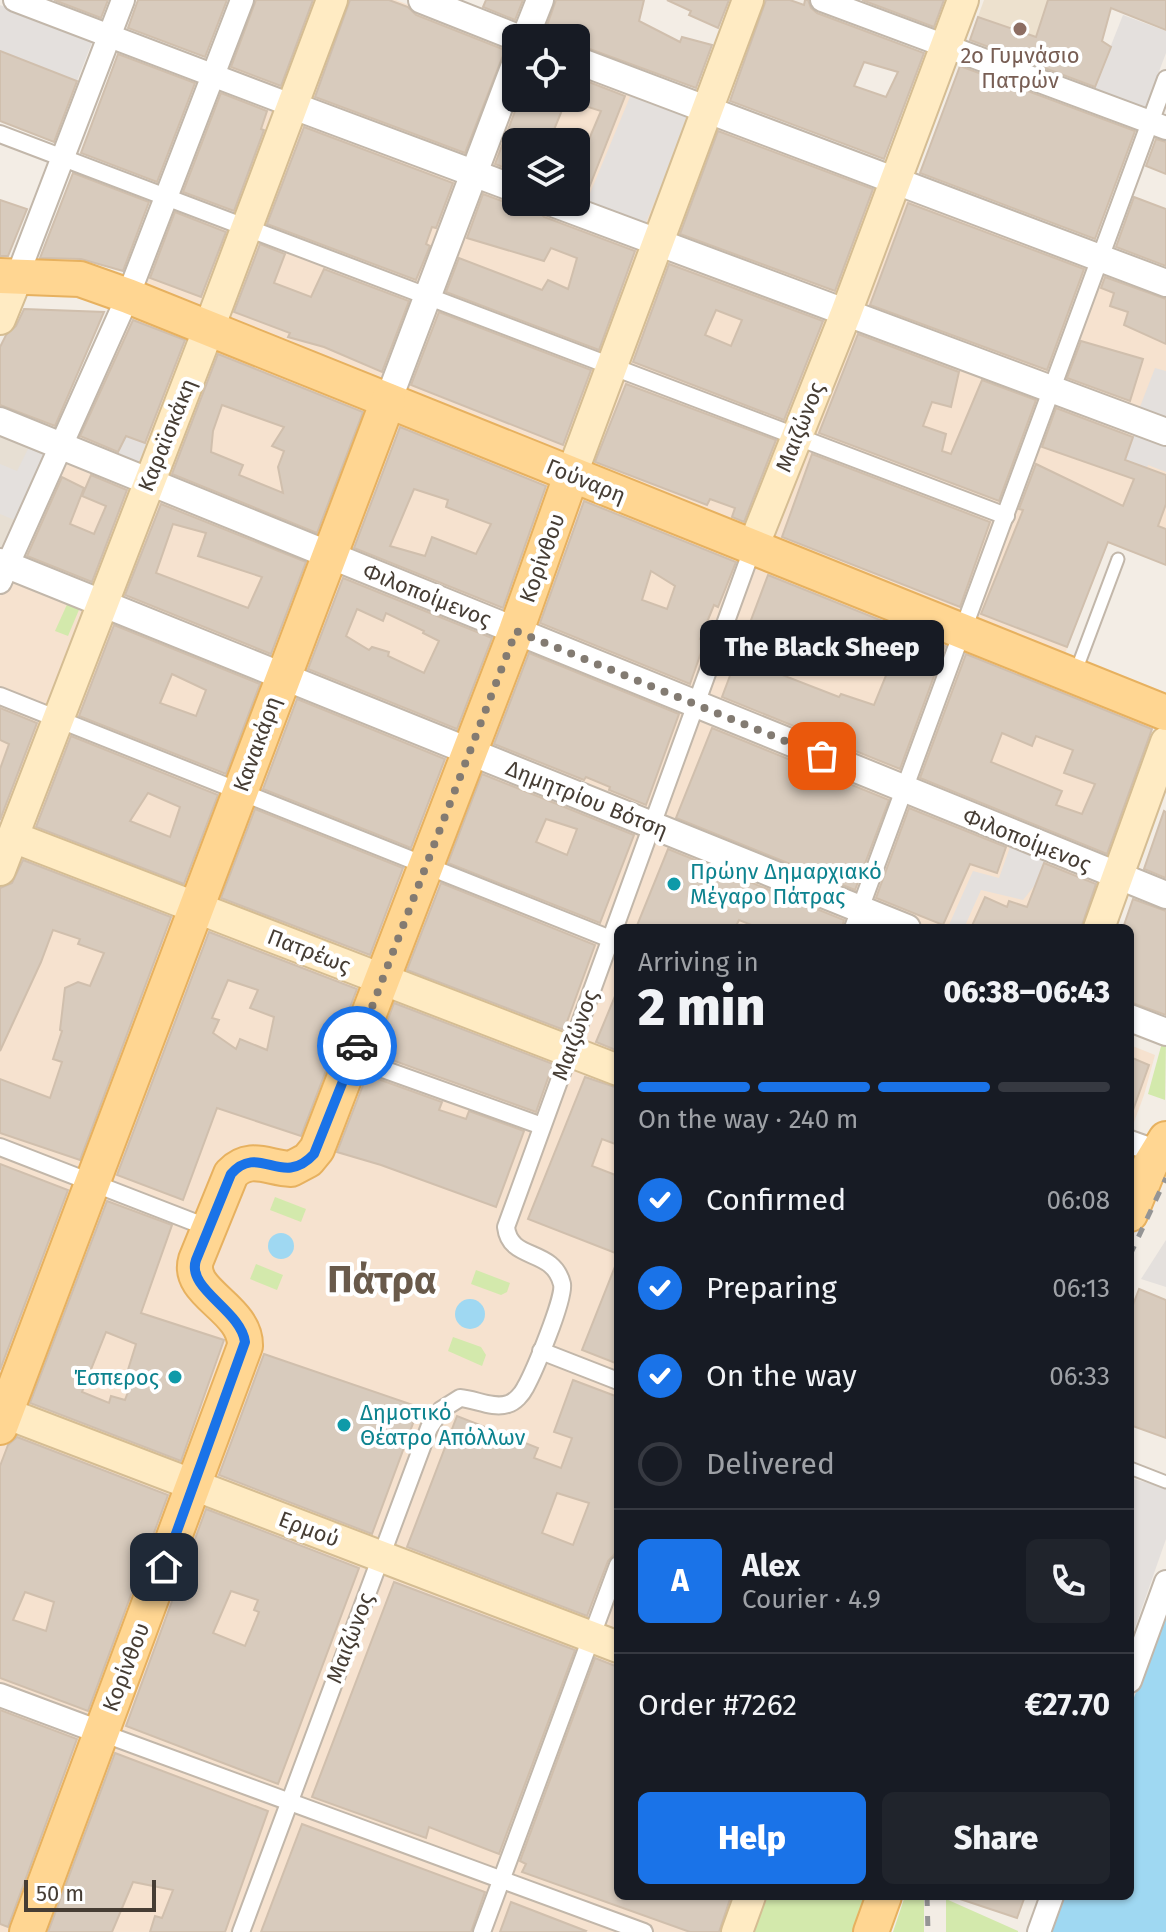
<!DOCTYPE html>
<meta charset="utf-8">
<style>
:root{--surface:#171b24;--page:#20242c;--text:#f1f3f6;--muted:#9ea1a6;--line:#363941;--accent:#1a73e8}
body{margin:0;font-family:"Fira Sans",sans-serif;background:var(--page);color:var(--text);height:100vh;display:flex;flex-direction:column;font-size:30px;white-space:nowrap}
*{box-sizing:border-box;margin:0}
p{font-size:26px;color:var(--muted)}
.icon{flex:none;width:44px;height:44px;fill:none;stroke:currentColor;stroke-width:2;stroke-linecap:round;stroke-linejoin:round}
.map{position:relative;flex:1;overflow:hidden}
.sheet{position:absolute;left:614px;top:924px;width:520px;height:976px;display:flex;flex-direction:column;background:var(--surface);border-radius:12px;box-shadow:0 2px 6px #0004}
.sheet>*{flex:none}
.buttons{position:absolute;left:502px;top:24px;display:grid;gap:16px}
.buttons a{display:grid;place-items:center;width:88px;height:88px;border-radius:12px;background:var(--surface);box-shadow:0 2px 6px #0004;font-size:40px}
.scale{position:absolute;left:24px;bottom:20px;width:132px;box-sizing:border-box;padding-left:8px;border:4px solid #463d34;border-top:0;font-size:22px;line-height:28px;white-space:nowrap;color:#463d34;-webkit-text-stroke:6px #fff;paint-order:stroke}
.pin{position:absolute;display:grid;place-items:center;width:68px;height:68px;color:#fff;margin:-34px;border-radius:16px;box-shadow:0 4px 12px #0006}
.courier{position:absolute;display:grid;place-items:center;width:80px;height:80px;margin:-40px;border:6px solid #1a73e8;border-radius:50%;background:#fff;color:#222;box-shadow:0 2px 10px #0007}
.bubble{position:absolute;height:56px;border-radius:12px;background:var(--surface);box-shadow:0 2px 6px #0004;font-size:26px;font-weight:800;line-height:56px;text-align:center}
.summary em{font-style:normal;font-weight:800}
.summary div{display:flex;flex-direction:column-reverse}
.summary{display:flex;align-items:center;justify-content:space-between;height:136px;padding:0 24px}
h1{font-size:52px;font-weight:800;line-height:60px}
.bar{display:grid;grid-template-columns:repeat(4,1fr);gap:12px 8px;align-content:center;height:96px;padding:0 24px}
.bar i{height:10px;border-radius:6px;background:var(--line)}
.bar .active{background:var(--accent)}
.bar p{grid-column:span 4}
.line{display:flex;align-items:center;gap:20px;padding:0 24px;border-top:2px solid var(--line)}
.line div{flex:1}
.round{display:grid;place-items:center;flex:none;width:84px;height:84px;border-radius:12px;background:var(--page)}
ol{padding:0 24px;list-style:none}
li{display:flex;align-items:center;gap:24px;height:88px}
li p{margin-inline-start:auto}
li .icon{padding:8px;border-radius:50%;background:var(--accent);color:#fff;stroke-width:4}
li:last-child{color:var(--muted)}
li i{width:44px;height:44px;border:4px solid var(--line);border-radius:50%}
.button{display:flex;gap:16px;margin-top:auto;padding:16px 24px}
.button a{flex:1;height:92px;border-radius:12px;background:var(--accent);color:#fff;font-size:32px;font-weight:800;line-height:92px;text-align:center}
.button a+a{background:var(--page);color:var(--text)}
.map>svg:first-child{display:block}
</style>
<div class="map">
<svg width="1166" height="1932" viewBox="0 0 1166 1932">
<rect width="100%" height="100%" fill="#f3ede5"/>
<path fill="#e7dfd3" d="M0,430L49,451L0,557Z"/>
<g fill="#f6e2cf" fill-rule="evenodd">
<path d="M252,0H396L516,46V98H576V68L1166,291V565L1108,543L1052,687L1153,727L1082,928H618V1896H736L723,1932H0V596ZM516,142H576V202H516Z"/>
<path d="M1130,1045L1155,1055L1144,1095L1130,1133Z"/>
</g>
<path fill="#ede1ce" d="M984,0H1077L1052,72L969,41Z"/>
<g fill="#d3e9ac">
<path d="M69,600L81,605L68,636L55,631Z"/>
<path d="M1163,1039L1166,1040L1165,1100L1148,1094Z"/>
<path d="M275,1197L306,1209L301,1222L270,1210Z"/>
<path d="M256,1264L283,1275L277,1290L250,1279Z"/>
<path d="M476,1270L510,1283L507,1292L501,1295L471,1284Z"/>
<path d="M453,1337L481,1347L486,1355L482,1366L448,1351Z"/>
<path d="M766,1896H867L854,1932H752Z"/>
<path d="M905,1896H924V1932H893Z"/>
<path d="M946,1899L1018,1931V1932H946Z"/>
</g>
<g fill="#e4e0dd">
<path d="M0,5L93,40L77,81L0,51Z"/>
<path d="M1123,15L1166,31V53L1144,111L1093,91Z"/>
<path d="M632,92L690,116L645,225L586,203Z"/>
<path d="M1155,368L1166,371V415L1164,421L1138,412Z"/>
<path d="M1135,432L1166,443V472L1148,465L1144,475L1122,467Z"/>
<path d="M126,435L151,446L140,472L114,461Z"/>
<path d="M31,443L49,451L17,521L0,514V464L17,471Z"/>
<path d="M1010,847L1046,859L1035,885L1023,900L981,890L964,928L948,927L973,871L999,878Z"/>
<path d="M1166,1240V1287L1141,1279Z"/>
<path d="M1130,1478L1166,1488V1539L1130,1642Z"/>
</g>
<g fill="#9fd8f2">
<circle cx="281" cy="1246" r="13"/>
<circle cx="470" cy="1314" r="15"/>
<path d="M1166,1613V1932H1045L1058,1896H1130V1708Z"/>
</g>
<g fill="#d8cbbd" stroke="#d0bfad" stroke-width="2" fill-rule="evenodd">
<path d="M54,0H108L101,18Z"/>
<path d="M138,0H227L205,57L128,28Z"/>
<path d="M256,0H313L281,86L231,67Z"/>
<path d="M350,0H389L408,7L416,15L505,50L465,153L315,97Z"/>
<path d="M486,0H523L515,20L483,7Z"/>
<path d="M556,0H644L639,21L680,42L682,37L712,45L696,88L576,44V38H555L544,34Z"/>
<path d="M667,0H729L718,28L689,15L691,11Z"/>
<path d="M766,0H790L804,5L805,0H808L811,8L817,13L924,53L884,159L730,101ZM864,62L898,72L886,97L854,86Z"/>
<path d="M862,0H944L934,27Z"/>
<path d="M1048,0H1166V30L1111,8L1102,41L1111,47L1095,87L970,40L978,17L1036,37Z"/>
<path d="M0,51L77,81L54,142L0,121Z"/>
<path d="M118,54L195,83L157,182L81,153Z"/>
<path d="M960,66L1135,131L1095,239L920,173Z"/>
<path d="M576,77L625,96L585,198L576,195V144L585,147L587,144L601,111L576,103Z"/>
<path d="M221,93L267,111L261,129L264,130L234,211L183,192Z"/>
<path d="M520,98H567L549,142H516V172L495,164Z"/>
<path d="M304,127L453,183L436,228L432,227L426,244L430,246L416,280L267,224Z"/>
<path d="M718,131L873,189L835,291L680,234Z"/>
<path d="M1156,139L1166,142V174L1146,166Z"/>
<path d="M73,173L149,202L123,271L81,259L40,258Z"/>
<path d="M483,194L510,204H521L536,209L544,217L635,251L599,350L446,292L459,258L542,290L548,280L568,289L577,258L551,248L544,261L467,238Z"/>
<path d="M1134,197L1166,209V266L1116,247Z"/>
<path d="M0,200L27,209L8,256H0Z"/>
<path d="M908,203L1084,269L1047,370L870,305Z"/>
<path d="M175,212L226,232L201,297L150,278Z"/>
<path d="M260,244L285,254L274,283L311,297L324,269L409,301L382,372L324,347L288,337L290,333L234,312Z"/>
<path d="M669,264L823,321L784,420L633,362ZM716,310L742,320L731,346L705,335Z"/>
<path d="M1105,277L1166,299V344L1124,325L1128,312L1110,306L1114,293L1101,288Z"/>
<path d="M24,309L104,312L55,426L0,405V347L6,335L16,326Z"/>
<path d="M439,312L591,370L563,445L411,385Z"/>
<path d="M133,320L185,340L145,443L126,436L118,452L80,436Z"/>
<path d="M858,334L959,372L951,407L932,402L923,426L946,434L942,451L951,454L982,380L1036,400L999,501L819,433Z"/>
<path d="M1081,341L1143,359L1130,401L1067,378Z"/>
<path d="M218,354L363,412L317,533L172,474ZM222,405L284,427L272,446L284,451L278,467L283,493L239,475L243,465L211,452L213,431Z"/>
<path d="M626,384L776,440L744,522L732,517L735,508L710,499L707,505L595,462Z"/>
<path d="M1056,408L1133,437L1125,460L1166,475V504L1158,526L1166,529V565L1108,542L1067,647L981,614L1023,510L1019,509L1036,464L1123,506L1134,479L1042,447Z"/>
<path d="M400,427L546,486L503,608L354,548ZM414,489L448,500L446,507L491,524L476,554L432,537L425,556L390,546Z"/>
<path d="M812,454L990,522L960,607L782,537Z"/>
<path d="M91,475L127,490L92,582L27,556L62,477L84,488L70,524L94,534L106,506L82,496Z"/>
<path d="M584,501L736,562L718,607L714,605L700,639L705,641L690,684L540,623ZM651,571L675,586L667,609L642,600Z"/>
<path d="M161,504L306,562L271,654L125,595ZM173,524L206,533L198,556L262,577L248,608L156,573Z"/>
<path d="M768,575L945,646L900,769L722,697ZM791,640L857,662L863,649L894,656L874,705L841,694L839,697L777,673Z"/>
<path d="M343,578L492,638L457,729L308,669ZM357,609L383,621L386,613L424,631L423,633L439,641L424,673L388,656L389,652L372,647L369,650L346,636Z"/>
<path d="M114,625L260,684L226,774L79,716ZM172,674L206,690L196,716L160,703Z"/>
<path d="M529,653L679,714L646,805L609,790L610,787L586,777L584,780L494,744Z"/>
<path d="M966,654L1152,729L1107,854L920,778ZM1002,733L1032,746L1036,736L1073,750L1064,773L1095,784L1082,814L1056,805L1062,791L991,762Z"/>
<path d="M297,699L445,759L411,848L263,789Z"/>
<path d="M0,708L37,723L0,820V769L9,744L0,740Z"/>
<path d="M712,728L889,800L855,890L676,818Z"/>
<path d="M71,736L218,795L184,884L36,827ZM148,793L180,807L170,837L130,821Z"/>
<path d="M482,774L634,835L600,923L448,863ZM546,819L577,829L567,855L536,842Z"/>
<path d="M909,808L1006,847L997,873L970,864L943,925L876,898Z"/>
<path d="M255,809L403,868L370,955L221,898Z"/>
<path d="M1164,811L1166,812V878L1144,869Z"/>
<path d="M668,849L844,920L842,928H759L739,920L735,928H636Z"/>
<path d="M23,860L171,917L80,1160L0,1133V1079L50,1098L62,1062L53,1059L62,1031L60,1030L65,988L78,982L90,986L104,953L78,944L80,939L53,930L41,962L0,1051V888L12,883Z"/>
<path d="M1044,863L1096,884L1081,928H971L985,897L1007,907L1009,901L1027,907Z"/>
<path d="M441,883L595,945L564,1030L407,970Z"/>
<path d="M1133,899L1166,911V1015L1130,1002V928H1123Z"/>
<path d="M209,932L357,989L301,1136L217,1108L183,1200L117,1175ZM228,980L258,990L250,1008L274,1017L267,1050L240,1039L236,1049L213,1033L219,1020L212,1018Z"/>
<path d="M618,989V1051L596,1042Z"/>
<path d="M394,1003L553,1064L536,1112L375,1054Z"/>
<path d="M1130,1057L1149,1065L1132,1113H1130Z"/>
<path d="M367,1075L442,1102L439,1110L466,1119L469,1111L524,1131L496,1207L381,1165L337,1152Z"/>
<path d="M585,1077L618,1088V1145L602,1139L592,1166L618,1176V1254L528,1219Z"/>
<path d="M0,1164L68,1190L0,1370Z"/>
<path d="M107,1201L172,1225L141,1313L224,1340L181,1461L30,1403ZM106,1332L136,1344L127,1373L134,1375L125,1400L111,1396L109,1403L82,1392Z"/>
<path d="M618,1259V1364L582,1350Z"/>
<path d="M1139,1289L1166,1300V1438L1130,1425V1313Z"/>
<path d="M264,1354L419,1407L372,1534L219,1475Z"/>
<path d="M573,1380L618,1397V1545L614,1555L608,1561L587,1616L407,1547L457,1416L538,1448L534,1458L561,1468L572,1438L554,1432ZM557,1493L589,1503L573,1545L542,1533Z"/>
<path d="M17,1437L168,1495L88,1711L0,1678V1466L8,1445ZM25,1592L54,1602L46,1631L13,1620Z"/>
<path d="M206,1509L359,1568L278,1784L126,1726ZM231,1591L258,1600L254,1610L259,1612L245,1646L213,1633Z"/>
<path d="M394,1582L575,1650L499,1854L429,1827L426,1838L312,1797Z"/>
<path d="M595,1658L618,1667V1896H731L719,1932H690L522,1872L526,1864L520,1861Z"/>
<path d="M0,1710L77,1739L8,1927L0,1924Z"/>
<path d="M115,1753L268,1811L225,1932H150L155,1916L162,1918L173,1890L133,1882L112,1932H48Z"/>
<path d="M302,1824L485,1892L471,1932H261Z"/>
<path d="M960,1896H1025L1017,1918L960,1899Z"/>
<path d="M511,1902L586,1931L585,1932H500Z"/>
</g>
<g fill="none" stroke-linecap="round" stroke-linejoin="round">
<g stroke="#c2b7aa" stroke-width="15">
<g id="service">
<path d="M1076,671L1118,559"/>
<path d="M1130,1468L1166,1482"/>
</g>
</g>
<g stroke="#c2b7aa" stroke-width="20">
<g id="pedestrian">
<path d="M0,134L1006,516"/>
<path d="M0,696L618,942"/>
<path d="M853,928L1166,79"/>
<path d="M352,1058L542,1126"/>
<path d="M0,1147L209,1228"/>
<path d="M541,1351L618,1381"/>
<path d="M102,1733L644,1932"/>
<path d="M241,1932L429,1428L441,1410L460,1398C475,1399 493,1409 508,1404C515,1402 522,1394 525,1388C534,1372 565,1298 562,1284C553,1247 510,1262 506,1227L753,547"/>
<path d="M482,1932L618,1565"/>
</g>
</g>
<g stroke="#c2b7aa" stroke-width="26">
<g id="minor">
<path d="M15,0L291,105"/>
<path d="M822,0L1166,128"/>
<path d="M17,277L123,0"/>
<path d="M0,582L128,296L242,0"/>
<path d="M1130,1142L1158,1152"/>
<path d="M1130,1681L1166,1582"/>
<path d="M0,1695L102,1733"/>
<path d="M1039,1932L1052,1896"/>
</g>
</g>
<g stroke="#c2b7aa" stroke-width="30">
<g id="tertiary">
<path d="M422,0L518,38"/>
<path d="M525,38L540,0"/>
<path d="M576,60L1166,283"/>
<path d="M291,105L516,189"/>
<path d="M550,202L1166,432"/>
<path d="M388,401L516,62"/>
<path d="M0,421L1166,895"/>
<path d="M0,562L907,928"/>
<path d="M1130,1018L1166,1032"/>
</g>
</g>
<g stroke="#d5bd93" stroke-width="34">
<g id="secondary">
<path d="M0,319L17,277"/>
<path d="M571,476L748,0"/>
<path d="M753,547L846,313L963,0"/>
<path d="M13,837L618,1070"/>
<path d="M0,870L209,328L332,0"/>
<path d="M1099,928L1166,742"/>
<path d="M0,1411L618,1647"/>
<path d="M737,1932L750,1896"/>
</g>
</g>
<g stroke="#e7b15f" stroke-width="38">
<g id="primary">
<path d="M0,276L80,279L128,296L1166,713"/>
<path d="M1130,1214L1150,1165L1166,1139"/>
<path d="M0,1427L388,401"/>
<path d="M27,1932L245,1346C246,1308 186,1293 196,1260L231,1174C250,1154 268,1168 291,1169L308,1160L317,1149L516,631L571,476"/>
<path d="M871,1932L884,1896"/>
</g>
</g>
<use href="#service" stroke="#fff" stroke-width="11"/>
<use href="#pedestrian" stroke="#fff" stroke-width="16"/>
<use href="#minor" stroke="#fff" stroke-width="22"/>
<use href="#tertiary" stroke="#fff" stroke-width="26"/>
<use href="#secondary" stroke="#ffebc3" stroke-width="30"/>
<use href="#primary" stroke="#ffd692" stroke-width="34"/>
<g stroke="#959595" stroke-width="5" stroke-dasharray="10 10" stroke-linecap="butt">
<path d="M1130,1255L1166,1178"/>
<path d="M927,1896L928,1932"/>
</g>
</g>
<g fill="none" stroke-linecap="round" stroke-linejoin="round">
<path stroke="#837b72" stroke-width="8" stroke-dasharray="0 14.4" d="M357,1046L516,631L822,756"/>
<path stroke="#1a73e8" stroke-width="10" d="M164,1567L245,1342C241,1310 186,1289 196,1260L231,1174C259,1142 282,1189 314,1154L357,1046"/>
</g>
<circle fill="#8d6e63" stroke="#fff" stroke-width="3" cx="1020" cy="29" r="8"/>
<g fill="#0f9aa8" stroke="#fff" stroke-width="3">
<circle cx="674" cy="884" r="8"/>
<circle cx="175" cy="1377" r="8"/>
<circle cx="344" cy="1425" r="8"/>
</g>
<g text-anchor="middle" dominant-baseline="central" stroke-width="8" stroke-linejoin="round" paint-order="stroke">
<g font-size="22" fill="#785e54" stroke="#fff">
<text x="1020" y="55">2ο Γυμνάσιο<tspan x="1020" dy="25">Πατρών</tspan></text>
</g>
<g font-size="22" fill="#463d34" stroke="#fff">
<text transform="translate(800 427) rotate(-68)">Μαιζώνος</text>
<text transform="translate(167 435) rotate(-68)">Καραϊσκάκη</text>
<text transform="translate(586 481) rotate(22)">Γούναρη</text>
<text transform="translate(542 558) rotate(-70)">Κορίνθου</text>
<text transform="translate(427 595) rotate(22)">Φιλοποίμενος</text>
<text transform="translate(257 744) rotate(-70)">Κανακάρη</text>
<text transform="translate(587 799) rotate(22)">Δημητρίου Βότση</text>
<text transform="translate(1027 840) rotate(22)">Φιλοποίμενος</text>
<text transform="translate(309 951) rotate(21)">Πατρέως</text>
<text transform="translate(575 1035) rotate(-70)">Μαιζώνος</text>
<text transform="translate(309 1529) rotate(21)">Ερμού</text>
<text transform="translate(350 1638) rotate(-69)">Μαιζώνος</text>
<text transform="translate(126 1667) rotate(-69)">Κορίνθου</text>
</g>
<g font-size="22" fill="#0d838f" stroke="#fff" text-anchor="start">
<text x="690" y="871">Πρώην Δημαρχιακό<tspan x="690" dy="25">Μέγαρο Πάτρας</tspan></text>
<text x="159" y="1377" text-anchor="end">Έσπερος</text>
<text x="360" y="1412">Δημοτικό<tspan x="360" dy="25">Θέατρο Απόλλων</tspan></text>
</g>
<g font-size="38" font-weight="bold" fill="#695a4b" stroke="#fff">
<text x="382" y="1280">Πάτρα</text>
</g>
</g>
</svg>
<div class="buttons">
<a><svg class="icon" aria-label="locate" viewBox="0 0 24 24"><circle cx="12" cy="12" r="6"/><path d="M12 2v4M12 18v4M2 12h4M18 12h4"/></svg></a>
<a><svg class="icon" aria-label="layers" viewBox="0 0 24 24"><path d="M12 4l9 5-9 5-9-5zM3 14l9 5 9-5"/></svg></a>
</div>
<div class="scale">50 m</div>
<div class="pin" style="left:822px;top:756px;background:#ea580c"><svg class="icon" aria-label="bag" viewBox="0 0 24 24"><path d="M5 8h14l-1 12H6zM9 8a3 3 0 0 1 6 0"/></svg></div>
<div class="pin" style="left:164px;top:1567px;background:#1f2937"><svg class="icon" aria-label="home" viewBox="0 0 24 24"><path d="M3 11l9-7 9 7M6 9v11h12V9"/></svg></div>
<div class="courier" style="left:357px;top:1046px"><svg class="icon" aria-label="car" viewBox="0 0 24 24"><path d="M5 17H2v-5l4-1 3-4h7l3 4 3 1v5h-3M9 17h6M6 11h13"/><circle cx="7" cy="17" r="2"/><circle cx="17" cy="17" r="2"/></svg></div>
<div class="bubble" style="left:700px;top:620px;width:244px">The Black Sheep</div>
<section class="sheet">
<div class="summary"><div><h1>2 min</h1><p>Arriving in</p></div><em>06:38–06:43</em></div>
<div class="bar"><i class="active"></i><i class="active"></i><i class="active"></i><i></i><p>On the way · 240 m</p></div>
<ol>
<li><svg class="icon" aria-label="check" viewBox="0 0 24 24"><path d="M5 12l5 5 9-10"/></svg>Confirmed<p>06:08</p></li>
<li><svg class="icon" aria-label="check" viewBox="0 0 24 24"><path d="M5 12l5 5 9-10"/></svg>Preparing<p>06:13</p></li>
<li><svg class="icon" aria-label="check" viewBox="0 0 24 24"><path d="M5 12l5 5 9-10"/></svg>On the way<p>06:33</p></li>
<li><i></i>Delivered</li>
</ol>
<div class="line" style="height:144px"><b class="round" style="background:var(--accent);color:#fff">A</b><div><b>Alex</b><p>Courier · 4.9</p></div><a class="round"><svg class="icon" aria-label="phone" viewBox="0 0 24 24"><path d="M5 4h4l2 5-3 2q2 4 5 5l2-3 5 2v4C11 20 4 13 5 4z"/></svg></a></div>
<div class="line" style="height:104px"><div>Order #7262</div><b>€27.70</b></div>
<div class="button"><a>Help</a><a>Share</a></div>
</section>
</div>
